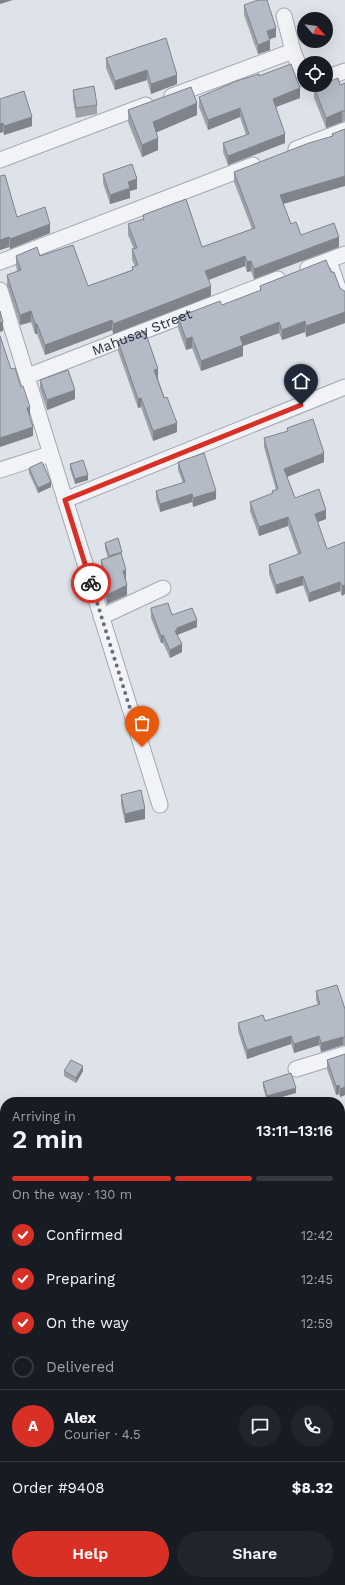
<!DOCTYPE html>
<meta charset="utf-8">
<style>
:root{--surface:#171b24;--page:#20242c;--text:#f1f3f6;--muted:#9ea1a6;--line:#363941;--accent:#d93025}
body{margin:0;font-family:"Work Sans",sans-serif;background:var(--page);color:var(--text);height:100vh;display:flex;flex-direction:column;font-size:15px;white-space:nowrap}
*{box-sizing:border-box;margin:0}
p{font-size:13px;color:var(--muted)}
.icon{flex:none;width:22px;height:22px;fill:none;stroke:currentColor;stroke-width:2;stroke-linecap:round;stroke-linejoin:round}
.map{position:relative;flex:1;overflow:hidden}
.drawer{position:absolute;left:0px;top:1097px;width:345px;height:488px;display:flex;flex-direction:column;background:var(--surface);border-radius:16px 16px 0 0;box-shadow:0 4px 16px #0002}
.drawer>*{flex:none}
.needle{width:26px;rotate:118deg}
.fabs{position:absolute;left:297px;top:12px;display:grid;gap:8px}
.fabs a{display:grid;place-items:center;width:36px;height:36px;border-radius:50%;background:var(--surface);box-shadow:0 4px 16px #0002;font-size:20px}
.pin{position:absolute;display:grid;place-items:center;width:34px;height:34px;color:#fff;margin:-41px -17px;border-radius:50% 50% 50% 0;rotate:-45deg;box-shadow:0 0 4px #0007}
.pin .icon{rotate:45deg}
.courier{position:absolute;display:grid;place-items:center;width:40px;height:40px;margin:-20px;border:3px solid #d93025;border-radius:50%;background:#fff;color:#222;box-shadow:0 1px 5px #0007}
.overview em{font-style:normal;font-weight:600}
.overview div{display:flex;flex-direction:column-reverse}
.overview{display:flex;align-items:center;justify-content:space-between;height:68px;padding:0 12px}
h1{font-size:26px;font-weight:600;line-height:30px}
.bar{display:grid;grid-template-columns:repeat(4,1fr);gap:6px 4px;align-content:center;height:48px;padding:0 12px}
.bar i{height:5px;border-radius:3px;background:var(--line)}
.bar .on{background:var(--accent)}
.bar p{grid-column:span 4}
.line{display:flex;align-items:center;gap:10px;padding:0 12px;border-top:1px solid var(--line)}
.line div{flex:1}
.round{display:grid;place-items:center;flex:none;width:42px;height:42px;border-radius:21px;background:var(--page)}
ol{padding:0 12px;list-style:none}
li{display:flex;align-items:center;gap:12px;height:44px}
li p{margin-inline-start:auto}
li .icon{padding:4px;border-radius:50%;background:var(--accent);color:#fff;stroke-width:4}
li:last-child{color:var(--muted)}
li i{width:22px;height:22px;border:2px solid var(--line);border-radius:50%}
.button{display:flex;gap:8px;margin-top:auto;padding:8px 12px}
.button a{flex:1;height:46px;border-radius:24px;background:var(--accent);color:#fff;font-size:16px;font-weight:600;line-height:46px;text-align:center}
.button a+a{background:var(--page);color:var(--text)}
.map>svg:first-child{display:block}
</style>
<div class="map">
<svg width="345" height="1585" viewBox="0 0 345 1585">
<rect width="100%" height="100%" fill="#dee2e9"/>
<g fill="#95aecd">
<path d="M340,1401L345,1404V1585H265L252,1580H340Z"/>
<path d="M0,1552L5,1554V1580H74L87,1585H0Z"/>
</g>
<g fill="none" stroke-linecap="round" stroke-linejoin="round">
<g stroke="#95aecd" stroke-width="31">
<path d="M0,1194L5,1195"/>
<path d="M340,1245L345,1247"/>
</g>
<g stroke="#a3a9b3" stroke-width="10">
<path id="lane" d="M332,259L345,297"/>
</g>
<g stroke="#a3a9b3" stroke-width="17">
<g id="street">
<path d="M284,16L293,51"/>
<path d="M326,78L345,71"/>
<path d="M172,96L293,51L304,79"/>
<path d="M296,149L345,130"/>
<path d="M0,160L146,105"/>
<path d="M0,262L253,165"/>
<path d="M308,268L345,254"/>
<path d="M0,290L160,805"/>
<path id="s1" d="M28,376L278,279"/>
<path d="M0,470L50,454"/>
<path d="M65,500L345,387"/>
<path d="M101,617L163,588"/>
<path d="M296,1069L345,1054"/>
</g>
</g>
<use href="#lane" stroke="#f1f3f7" stroke-width="8"/>
<use href="#street" stroke="#f1f3f7" stroke-width="15"/>
</g>
<g fill="#9ca1aa">
<path d="M244,5L276,37L270,39V50L258,54L244,15Z"/>
<path d="M166,38L177,84L151,94L147,80L115,90L106,68V58Z"/>
<path d="M259,76L300,98L276,107L285,143L228,165L223,152V143L246,135L240,117L208,130L199,107V97Z"/>
<path d="M345,83V121L342,122L326,128L314,98V87L340,85Z"/>
<path d="M73,90L97,105V114L76,118L73,99Z"/>
<path d="M0,99L32,126L4,135L3,132Z"/>
<path d="M128,110L197,115L156,132L158,150L142,157L128,122Z"/>
<path d="M345,129L283,204L291,224L301,235L339,247L254,279L251,271L247,272L245,266L209,280L211,296L113,334L112,330L45,355L37,334H35L31,322L20,325L7,285V275L17,271L16,266V256H40L88,286L132,270V267L135,266L132,260V249H134L128,235V224L143,219V215L202,247L252,229L234,182V172L332,137V134Z"/>
<path d="M103,174L137,189L130,191V198L110,204L103,183Z"/>
<path d="M0,176L17,217L50,233L10,249L9,247L0,250Z"/>
<path d="M331,272L340,288L344,291H345V323L306,337L305,332L282,340L279,333L243,346V356L201,371L192,348L186,350L178,328V317L222,305L260,291V286Z"/>
<path d="M118,341L158,379L177,432L153,441L141,407L138,408L118,351Z"/>
<path d="M40,380L75,399L47,410L40,389Z"/>
<path d="M287,428L324,462L287,477L295,498L326,519L318,522L327,549L345,542L342,596L340,591L309,602L303,585L276,594L269,574V565L298,554L288,526L259,536L250,511V502L272,494V491L276,490L264,447V438L287,432Z"/>
<path d="M178,462L216,499L193,507L192,502L160,512L156,499V491L183,483L178,470Z"/>
<path d="M70,464L88,480L75,484L70,469Z"/>
<path d="M29,468L51,487L38,493L29,473Z"/>
<path d="M105,543L122,557L126,580H125L127,595L107,604L103,590V581H104L101,570V560L108,558L105,548Z"/>
<path d="M151,610L172,615L197,627L177,635L182,652L170,658L163,643H161L151,618Z"/>
<path d="M121,795L145,819L125,823L121,804Z"/>
<path d="M316,991L345,1009V1046L343,1045L321,1052L319,1045L294,1053L291,1044L247,1059L238,1031V1023L265,1021L318,1005L316,1000Z"/>
<path d="M345,1054V1095L340,1097L339,1094L336,1095L327,1069V1060Z"/>
<path d="M64,1071H83L76,1083L64,1076Z"/>
<path d="M263,1082L296,1093L267,1101L263,1087Z"/>
</g>
<g fill="#7f838b">
<path d="M0,0H13L0,4Z"/>
<path d="M276,28V37L267,40V31Z"/>
<path d="M270,40V50L258,54V45Z"/>
<path d="M147,70V80L115,90V81Z"/>
<path d="M177,75V84L151,94V84Z"/>
<path d="M300,88V98L273,108V99Z"/>
<path d="M197,103V115L153,134V122Z"/>
<path d="M240,108V117L208,130V120Z"/>
<path d="M342,111V122L326,128V118Z"/>
<path d="M32,117V126L4,135V126Z"/>
<path d="M3,123V132L0,133V124Z"/>
<path d="M285,134V143L228,165V156Z"/>
<path d="M158,138V150L142,157V145Z"/>
<path d="M345,176V186L280,205V195Z"/>
<path d="M137,179V189L130,191V198L110,204V195L128,182Z"/>
<path d="M50,224V233L10,249V239Z"/>
<path d="M9,237V247L0,250V240Z"/>
<path d="M339,237V247L254,279V269Z"/>
<path d="M245,256V266L205,281V271Z"/>
<path d="M251,261V271L247,272V262Z"/>
<path d="M211,286V296L113,334V324Z"/>
<path d="M31,311V322L20,325V315Z"/>
<path d="M345,312V323L306,337V326Z"/>
<path d="M112,320V330L45,355V345Z"/>
<path d="M305,321V332L282,340V330Z"/>
<path d="M3,322V331L0,332V323Z"/>
<path d="M279,322V333L243,346V356L201,371V361L240,337Z"/>
<rect x="35" y="324" width="2" height="10"/>
<path d="M192,337V348L186,350V339Z"/>
<path d="M158,369V379L154,380V370Z"/>
<path d="M75,390V399L47,410V400Z"/>
<path d="M141,398V407L138,408V399Z"/>
<path d="M30,407V416L27,408Z"/>
<path d="M177,423V432L153,441V431Z"/>
<path d="M33,427V436L0,447V438Z"/>
<path d="M324,453V462L284,478V469Z"/>
<path d="M88,475V480L75,484V479Z"/>
<path d="M51,482V487L38,493V488Z"/>
<path d="M216,491V499L193,507V498Z"/>
<path d="M192,494V502L160,512V504Z"/>
<path d="M326,510V519L315,523V514Z"/>
<path d="M288,517V526L259,536V527Z"/>
<path d="M126,570V580L123,581V571Z"/>
<path d="M303,576V585L276,594V585Z"/>
<path d="M340,582V591L309,602V593Z"/>
<path d="M127,585V595L107,604V595Z"/>
<path d="M345,585V594L342,596V586Z"/>
<path d="M197,620V627L177,635L175,631L177,628Z"/>
<path d="M163,635V643H161V636Z"/>
<path d="M182,644V652L170,658V650Z"/>
<path d="M145,809V819L125,823V814Z"/>
<path d="M291,1036V1044L247,1059V1050Z"/>
<path d="M319,1036V1045L294,1053V1044Z"/>
<path d="M343,1037V1045L321,1052V1043Z"/>
<path d="M83,1066V1071L76,1083V1078Z"/>
<path d="M339,1085V1094L336,1095V1086Z"/>
<path d="M345,1087V1095L340,1097V1089Z"/>
<path d="M296,1088V1093L267,1101V1096Z"/>
</g>
<g fill="#b5bbc6" stroke="#7f838b">
<path d="M258,0H267L276,28L267,31L270,40L258,45L244,5Z"/>
<path d="M166,38L177,75L151,84L147,70L115,81L106,58Z"/>
<path d="M291,64L300,88L273,99L285,134L228,156L223,143L249,134L240,108L208,120L199,97L237,81L259,74V76Z"/>
<path d="M338,78L340,85L345,83V111H342L326,118L314,87L320,85H326V83Z"/>
<path d="M94,86L97,105L76,108L73,90Z"/>
<path d="M191,87L197,103L153,122L158,138L142,145L128,110Z"/>
<path d="M24,91L32,117L4,126L3,123L0,124V99Z"/>
<path d="M345,129V176L280,195L291,224L296,222L301,235L334,223L339,237L254,269L251,261L247,262L245,256L205,271L211,286L113,324L112,320L45,345L37,324H35L31,311L20,315L7,275L21,270L16,256L37,247L40,256L73,245L88,286L133,270L132,267L138,265L132,249L137,248L128,224L144,219L143,215L186,199L202,247L255,228L234,172L309,143L333,136L332,134Z"/>
<path d="M132,164L137,179L128,182L130,188L110,195L103,174Z"/>
<path d="M5,175L17,217L45,207L50,224L10,239L9,237L0,240V176Z"/>
<path d="M326,260L331,272H334L340,288L344,291H345V312L306,326L305,321L282,330L279,322L240,337L243,345L201,361L192,337L186,339L178,317L220,301L222,305L261,290L260,286Z"/>
<path d="M0,311L3,322L0,323Z"/>
<path d="M145,331L158,369L154,370L164,398L167,397L177,423L153,431L141,398L138,399L118,341Z"/>
<path d="M0,336L11,369L15,368L21,387L23,386L30,407L27,408L33,427L0,438Z"/>
<path d="M68,370L75,390L47,400L40,380Z"/>
<path d="M313,419L324,453L284,469L295,498L319,489L326,510L315,514L327,549L345,542V585L342,586L340,582L309,593L303,576L276,585L269,565L301,553L288,517L259,527L250,502L273,493L272,491L278,489L264,438L288,431L287,428Z"/>
<path d="M204,453L216,491L193,498L192,494L160,504L156,491L185,482L178,462Z"/>
<path d="M83,460L88,475L75,479L70,464Z"/>
<path d="M42,462L51,482L38,488L29,468Z"/>
<path d="M118,538L122,552L109,556L105,543Z"/>
<path d="M121,553L126,570L123,571L127,585L107,595L103,581L107,580L101,560Z"/>
<path d="M168,603L172,615L192,608L197,620L177,628V630L175,631L182,644L170,650L163,635L161,636L151,610V608Z"/>
<path d="M141,790L145,809L125,814L121,795Z"/>
<path d="M337,985L345,1009V1037H343L321,1043L319,1036L294,1044L291,1036L247,1050L238,1023L263,1015L265,1021L320,1004L316,991Z"/>
<path d="M345,1054V1087L340,1089L339,1085L336,1086L327,1060Z"/>
<path d="M71,1060L83,1066L76,1078L64,1071Z"/>
<path d="M291,1073L296,1088L267,1096L263,1082Z"/>
</g>
<g fill="none" stroke-linecap="round" stroke-linejoin="round">
<path stroke="#666e7c" stroke-width="4" stroke-dasharray="0 7.2" d="M91,583L142,747"/>
<path stroke="#d93025" stroke-width="5" d="M91,583L65,500L301,405"/>
</g>
<g text-anchor="middle" dominant-baseline="central" stroke-width="3.5" stroke-linejoin="round" paint-order="stroke">
<g font-size="14" fill="#262f41" stroke="#eef1f6">
<text stroke="none"><textPath href="#s1" startOffset="122">Mahusay Street</textPath></text>
</g>
</g>
</svg>
<div class="fabs">
<a><svg class="needle" viewBox="-14 -14 28 28"><path d="M0-13l5 13h-10z" fill="#e53935"/><path d="M0 13l5-13h-10z" fill="#9ea1a6"/></svg></a>
<a><svg class="icon" aria-label="locate" viewBox="0 0 24 24"><circle cx="12" cy="12" r="6"/><path d="M12 2v4M12 18v4M2 12h4M18 12h4"/></svg></a>
</div>
<div class="pin" style="left:142px;top:747px;background:#ea580c"><svg class="icon" aria-label="bag" viewBox="0 0 24 24"><path d="M5 8h14l-1 12H6zM9 8a3 3 0 0 1 6 0"/></svg></div>
<div class="pin" style="left:301px;top:405px;background:#1f2937"><svg class="icon" aria-label="home" viewBox="0 0 24 24"><path d="M3 11l9-7 9 7M6 9v11h12V9"/></svg></div>
<div class="courier" style="left:91px;top:583px"><svg class="icon" aria-label="bike" viewBox="0 0 24 24"><circle cx="6" cy="16" r="4"/><circle cx="18" cy="16" r="4"/><path d="M6 16l4-8h5l3 8M10 8l3 8H6M13 5h3"/></svg></div>
<section class="drawer">
<div class="overview"><div><h1>2 min</h1><p>Arriving in</p></div><em>13:11–13:16</em></div>
<div class="bar"><i class="on"></i><i class="on"></i><i class="on"></i><i></i><p>On the way · 130 m</p></div>
<ol>
<li><svg class="icon" aria-label="check" viewBox="0 0 24 24"><path d="M5 12l5 5 9-10"/></svg>Confirmed<p>12:42</p></li>
<li><svg class="icon" aria-label="check" viewBox="0 0 24 24"><path d="M5 12l5 5 9-10"/></svg>Preparing<p>12:45</p></li>
<li><svg class="icon" aria-label="check" viewBox="0 0 24 24"><path d="M5 12l5 5 9-10"/></svg>On the way<p>12:59</p></li>
<li><i></i>Delivered</li>
</ol>
<div class="line" style="height:72px"><b class="round" style="background:var(--accent);color:#fff">A</b><div><b>Alex</b><p>Courier · 4.5</p></div><a class="round"><svg class="icon" aria-label="chat" viewBox="0 0 24 24"><path d="M4 5h16v11H9l-5 4z"/></svg></a><a class="round"><svg class="icon" aria-label="phone" viewBox="0 0 24 24"><path d="M5 4h4l2 5-3 2q2 4 5 5l2-3 5 2v4C11 20 4 13 5 4z"/></svg></a></div>
<div class="line" style="height:52px"><div>Order #9408</div><b>$8.32</b></div>
<div class="button"><a>Help</a><a>Share</a></div>
</section>
</div>
